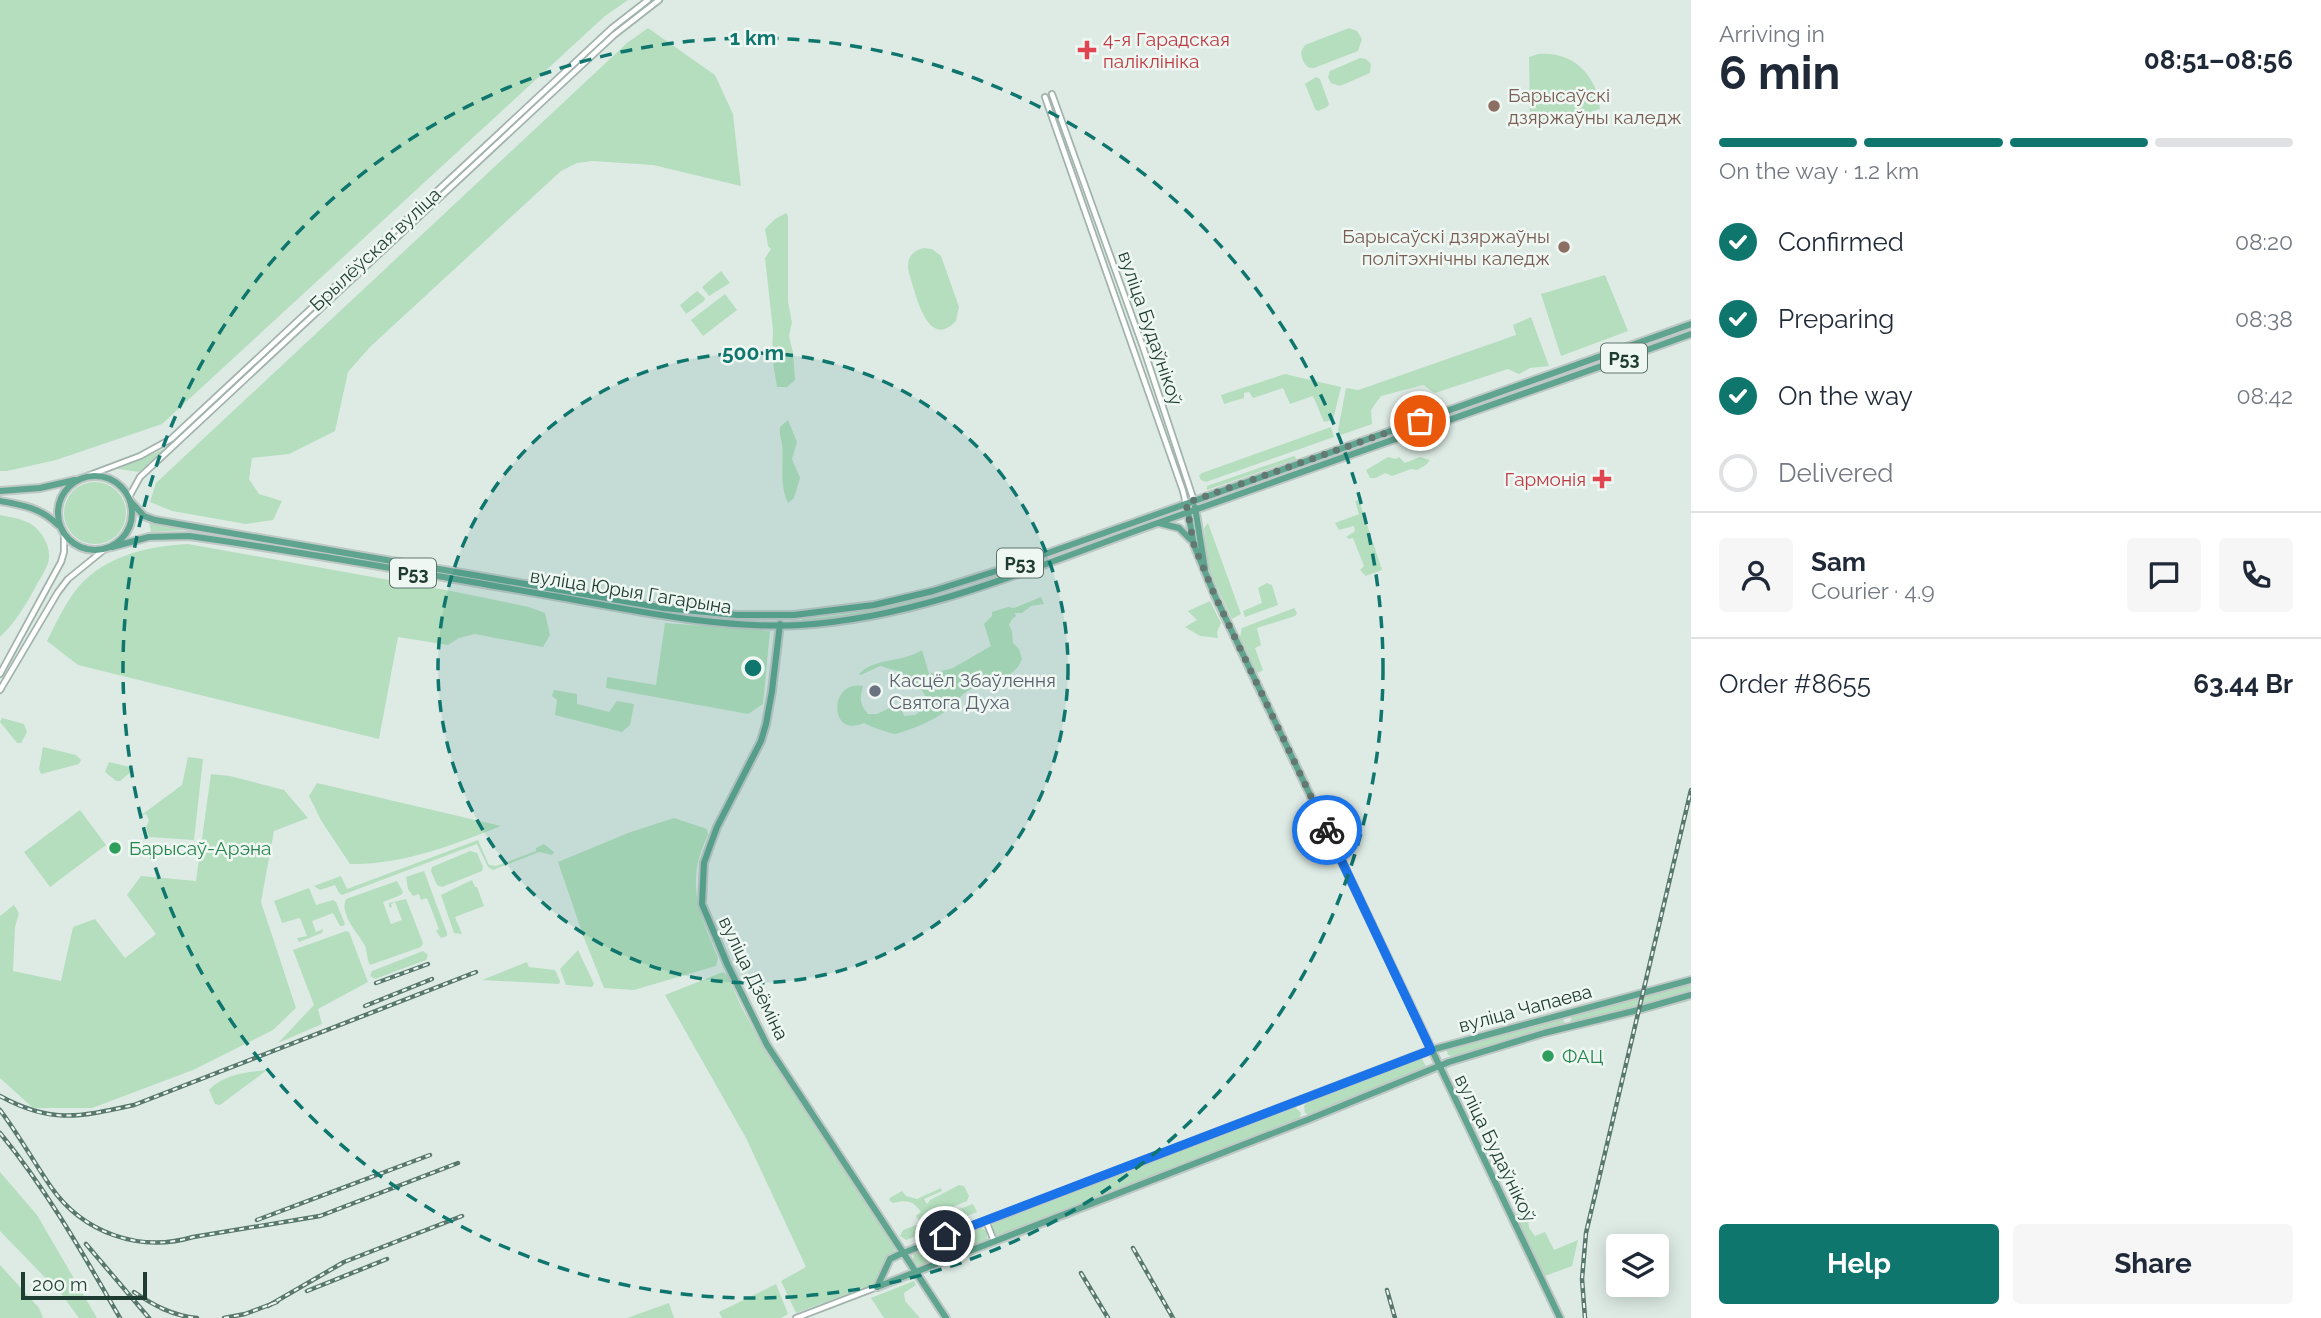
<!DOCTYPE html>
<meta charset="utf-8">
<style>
:root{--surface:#fff;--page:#f6f6f7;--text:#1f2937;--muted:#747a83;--line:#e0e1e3;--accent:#0f766e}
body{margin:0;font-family:Raleway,sans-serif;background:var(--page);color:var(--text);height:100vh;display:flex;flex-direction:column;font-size:26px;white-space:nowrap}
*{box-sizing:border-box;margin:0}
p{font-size:23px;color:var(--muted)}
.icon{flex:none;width:38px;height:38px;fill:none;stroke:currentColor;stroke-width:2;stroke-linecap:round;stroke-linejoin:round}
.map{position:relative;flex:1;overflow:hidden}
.details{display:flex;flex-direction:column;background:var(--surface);width:630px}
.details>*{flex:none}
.buttons{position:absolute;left:1606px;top:1234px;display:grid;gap:14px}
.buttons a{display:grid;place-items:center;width:63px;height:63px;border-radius:7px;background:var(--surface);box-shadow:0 4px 18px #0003;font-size:35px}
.scale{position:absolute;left:21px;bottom:18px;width:126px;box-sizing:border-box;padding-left:7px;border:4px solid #1e3c32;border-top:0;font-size:19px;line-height:24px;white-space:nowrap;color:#1e3c32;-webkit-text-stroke:5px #eff7f3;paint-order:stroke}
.pin{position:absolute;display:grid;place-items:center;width:60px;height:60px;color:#fff;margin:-30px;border:4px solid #fff;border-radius:50%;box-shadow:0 2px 7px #0007}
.courier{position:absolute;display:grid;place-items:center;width:70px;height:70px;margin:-35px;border:5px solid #1a73e8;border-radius:50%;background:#fff;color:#222;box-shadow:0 2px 9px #0007}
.head em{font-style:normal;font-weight:700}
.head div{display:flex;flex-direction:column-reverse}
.head{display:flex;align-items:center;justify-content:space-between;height:119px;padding:0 28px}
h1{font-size:46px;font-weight:700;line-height:52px}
.bar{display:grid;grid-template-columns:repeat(4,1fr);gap:10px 7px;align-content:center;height:84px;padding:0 28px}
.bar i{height:9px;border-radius:5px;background:var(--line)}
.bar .current{background:var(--accent)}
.bar p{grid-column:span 4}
.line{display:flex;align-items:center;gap:18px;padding:0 28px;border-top:2px solid var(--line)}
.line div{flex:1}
.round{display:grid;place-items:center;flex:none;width:74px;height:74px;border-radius:7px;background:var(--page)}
ol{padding:0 28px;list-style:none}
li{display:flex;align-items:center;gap:21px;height:77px}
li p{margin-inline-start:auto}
li .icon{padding:7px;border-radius:50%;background:var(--accent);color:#fff;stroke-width:4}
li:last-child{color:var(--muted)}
li i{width:38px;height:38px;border:4px solid var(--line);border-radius:50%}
.primary-button{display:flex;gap:14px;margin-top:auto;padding:14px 28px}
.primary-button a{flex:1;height:80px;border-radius:7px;background:var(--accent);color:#fff;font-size:28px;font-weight:700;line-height:80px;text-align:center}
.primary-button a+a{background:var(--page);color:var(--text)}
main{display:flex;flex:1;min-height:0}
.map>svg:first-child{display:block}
</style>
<main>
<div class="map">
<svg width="1691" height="1318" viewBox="0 0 1691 1318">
<rect width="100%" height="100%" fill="#deebe5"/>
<g fill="#b5debe">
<path d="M0,0H628L605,16L162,424L56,460L7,471H0Z"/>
<path d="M648,28L715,75L733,114L741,186L653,165L592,161L577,163L561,171L370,347L348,372L335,431L289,454L252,458L249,479L259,494L282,501L273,520L246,524L172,511L150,502L156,483L627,43Z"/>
<path d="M1349,28L1357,31L1362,39L1358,51L1314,68C1305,69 1302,60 1301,52L1305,45Z"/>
<path d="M1538,54C1573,51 1597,75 1600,109L1541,127L1533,125L1530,119L1529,57Z"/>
<path d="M1360,58L1366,59L1371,64L1370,73L1340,86L1331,83L1328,77L1330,71Z"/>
<path d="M1316,77L1320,79L1329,104L1327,107L1318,111L1315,109L1305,84Z"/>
<path d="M786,213L788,216V302L792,322L789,336L793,353L795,380L787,387H777L772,356L773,330L765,258L771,249L768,246L765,229L775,219Z"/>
<path d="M923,248L932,249L941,256L959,307L956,321C927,352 915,291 909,273C906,260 910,252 923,248Z"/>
<path d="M721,271L730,283L709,296L702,287Z"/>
<path d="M1605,275L1628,331L1561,356L1541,294Z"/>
<path d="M697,291L705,298L704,301L686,314L680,305Z"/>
<path d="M725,294L737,310L703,336L691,320Z"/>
<path d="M1531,317L1549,366L1530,368L1519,374L1508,369L1435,393L1423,385L1381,396L1371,410L1372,424L1341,435L1338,430L1346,388L1358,390L1367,387L1516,335L1513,325Z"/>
<path d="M298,325L182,434L139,472L118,469L164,449Z"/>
<path d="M1285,374L1341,387L1333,420L1324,422L1313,396L1290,404L1283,388L1253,398L1249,392L1244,393V398L1224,404L1221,395Z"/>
<path d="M1541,380L1503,398L1208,503L1207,500L1243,486Z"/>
<path d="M788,420L797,442L792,459L800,478L794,498L788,503C779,483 784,465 782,444C781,438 779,433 780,427Z"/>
<path d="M1331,427L1334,437L1220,477L1206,482L1201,480L1199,476L1202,473Z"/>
<path d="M1294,456L1297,459L1207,490V486Z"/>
<path d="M1388,457L1396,459L1399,457L1405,463L1420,457L1430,460L1426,465L1417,470L1411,469L1392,476L1385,473L1376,478H1370L1366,470Z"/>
<circle cx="95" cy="513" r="31"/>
<path d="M1359,500L1382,570L1366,576L1360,570L1364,566L1353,538L1349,539L1346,537L1355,531L1354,526L1339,530L1335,523L1359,514L1355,501Z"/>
<path d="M1172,512L1130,530L919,601L851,616L802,621V619C931,608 1052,556 1172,512Z"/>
<path d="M0,515C9,517 19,518 27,522C41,528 53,548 48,563C45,572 39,580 35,588C25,606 15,623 0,637Z"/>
<path d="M149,522L673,612L758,618V619H711L687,616L188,530L151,532Z"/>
<path d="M1208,523L1241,614L1232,619L1209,570L1204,528Z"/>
<path d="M188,544L451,591L529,607L545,613L550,635L543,647L475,634L459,638L448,645L398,637L379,739L78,665L47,641C55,625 63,608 73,594C99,557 146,546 188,544Z"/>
<path d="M1267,583L1272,585L1278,605L1245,617L1243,611L1262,603L1258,588Z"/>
<path d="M1041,597L1044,604L1031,606L1022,613H1015L1016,616L1012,619L1009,625L1012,631L1013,643L1019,649L1022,659L1018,667L1003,681C991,683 977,685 966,692C960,696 955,703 950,708C935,720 914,729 895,734C889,733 868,726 864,723C828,739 829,679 863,686C860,699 859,703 868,714H877L896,705L901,707L904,716L915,715L928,705C926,692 917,683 905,679L901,672L880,666L861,675L859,674C875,657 903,663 922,650L929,674L953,668L991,646L984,624L992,616V612L1008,607L1014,608Z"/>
<path d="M1210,601L1221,623L1217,632L1218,638L1200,636L1185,627L1197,620L1188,611Z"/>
<path d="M1294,608L1297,613L1295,616L1257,628L1261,645L1255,648L1263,670L1258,673L1256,671L1240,637L1242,628Z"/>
<path d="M665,623L770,631L763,704L748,714L606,688L607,677L656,685Z"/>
<path d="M554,690L577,694V704L609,712L617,701L634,704L630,725L622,732L555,715L557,700L552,696Z"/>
<path d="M2,718L24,724L27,732L21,743H17L0,722Z"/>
<path d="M43,747L76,755L81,760L79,764L41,774L39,769Z"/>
<path d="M188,757L203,759L194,840L149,837L146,827L149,820L146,814L140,816L182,785Z"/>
<path d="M109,762L130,767L131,772L120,781H116L105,772Z"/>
<path d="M211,774L230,776L284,790L308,818L274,831L261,902L296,1008L273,1030L193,1070L92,1108H33L0,1078V916L14,905L19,913L15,927L13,971L61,981L73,927L95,919L125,958L156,934L127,895L141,876L196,881Z"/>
<path d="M317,783L501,826C453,845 402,865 350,864L322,822L309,796Z"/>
<path d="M80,810L106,845L50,887L24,852Z"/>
<path d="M674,818L707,829L708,835C684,884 700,913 718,958L716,966L634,990L604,988L584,938L558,862L628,833Z"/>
<path d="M478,840L489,865L496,866L536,851V848L544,844L554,852L552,855L539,852L493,870L488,867L477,844L342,895L339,893L335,885L320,890L314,886L341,876L347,889Z"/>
<path d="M470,851L477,853L483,867L482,871L442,887L437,885L431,871L432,867Z"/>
<path d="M424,871L447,933V936L441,938L436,931L439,929L427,898L421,900L419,894L413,896L408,889L406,877Z"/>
<path d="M472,880L475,887H477L484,906L455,917L462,934L454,933L441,895Z"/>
<path d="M397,881L403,892L401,895L383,902L391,924L402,920L395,902L391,904L392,908L389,907V903L406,899L423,943L421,947L370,965C366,957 368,952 364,944C358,933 339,914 346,899Z"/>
<path d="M309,888L316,905L333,900L336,902L345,924L343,926H340L333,913L312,921L316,932L323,929L322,933L299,942L297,938L307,936L300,918L282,923L274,901Z"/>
<path d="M346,931L349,932L368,982L318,1009L322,1024L278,1043L314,1005L293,950Z"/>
<path d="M578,950L594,984L592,987L566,985L560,969Z"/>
<path d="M423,951L428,955L426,960L375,979L370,976L372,971Z"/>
<path d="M527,962L529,967L555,970L560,981L559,984L482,980Z"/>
<path d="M723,972L727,975L742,1008L761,1043L897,1249L887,1256L874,1284L796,1313L781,1281L806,1267L746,1138L665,995Z"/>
<path d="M1691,982V991L1574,1024L1570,1021L1573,1015Z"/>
<path d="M1560,1018L1563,1019L1565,1024L1557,1028L1452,1056L1448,1055L1446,1048Z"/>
<path d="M1417,1059H1422L1427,1068L1312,1116L1305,1113L1304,1106L1308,1101Z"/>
<path d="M267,1070L220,1105L215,1104L209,1090C223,1074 248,1072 267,1070Z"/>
<path d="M1294,1106L1301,1113L1299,1121L998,1237H995L991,1229L993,1223L1000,1219Z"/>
<path d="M0,1172L37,1215L97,1318H79L62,1295L0,1231Z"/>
<path d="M959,1185L964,1186L969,1196L967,1201L919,1220L916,1216L921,1212C913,1200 905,1200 893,1203L889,1200L890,1198L902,1191L906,1196L917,1199L941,1188L942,1191L924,1199L927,1204L930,1200Z"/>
<path d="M973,1204L977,1212L906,1240L900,1236L903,1230Z"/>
<path d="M1518,1212H1523L1528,1218L1529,1228L1535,1236L1545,1232L1554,1250L1578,1240L1572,1266L1545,1276L1515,1215Z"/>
<path d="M981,1228L987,1231V1241L920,1267L914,1263L913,1255L916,1252Z"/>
<path d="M0,1265L39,1308L43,1318H0Z"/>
<path d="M914,1281L916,1285L904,1293L905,1301L920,1318H884L871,1298Z"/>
<path d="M776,1284L788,1314L781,1318H722L719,1312Z"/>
<path d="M669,1303L674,1318H627Z"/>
</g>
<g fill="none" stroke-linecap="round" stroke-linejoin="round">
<g stroke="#a1b3ac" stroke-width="8">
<g id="minor">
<path d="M1052,94L1143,347L1194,501"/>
<path d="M1045,97L1183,491L1188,512"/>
<path d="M87,476L140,456L171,439L612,28L648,0"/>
<path d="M129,497L140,477L614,35L659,0"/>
<path d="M0,674L61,562L64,552V534"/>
<path d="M0,690L58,592L68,579L105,549"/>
<path d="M986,1221L994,1241"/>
<path d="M796,1318L877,1287"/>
</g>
</g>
<g stroke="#c0c8c6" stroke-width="10">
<g id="major">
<circle cx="95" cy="513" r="37"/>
<path d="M0,491L40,488L75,480"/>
<path d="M0,501C23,505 41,508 58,525"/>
<path d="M131,502L144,516L155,520L664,608L737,615H794L874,605L933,591L1006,568L1691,324"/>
<path d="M1195,507L1205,569"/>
<path d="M1188,512L1194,545L1215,596L1560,1318"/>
<path d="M1159,523L1179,528L1191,540"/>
<path d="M112,547L149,537L189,536C312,553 436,576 559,597C638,611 719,629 800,625C922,618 1039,565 1152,525C1332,461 1512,399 1691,334"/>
<path d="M780,624L772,691L766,724L761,741L717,827L710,846L704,863L702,904L728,966L767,1045L946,1318"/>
<path d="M877,1287L890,1259L898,1255L1431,1050L1691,980"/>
<path d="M877,1287L1307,1120L1449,1062L1544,1033L1638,1010L1691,995"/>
</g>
</g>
<use href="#minor" stroke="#fff" stroke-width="4.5"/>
<use href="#major" stroke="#5fa48f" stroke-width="6"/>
<g stroke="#58786e" stroke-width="4.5">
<g id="rail">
<path d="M376,983L428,964"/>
<path d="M365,1006L432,979"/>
<path d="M0,1096C51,1124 79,1117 134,1105L476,972"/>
<path d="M0,1110C19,1135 33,1161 51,1187C83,1233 140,1253 193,1237L320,1216L458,1163"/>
<path d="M0,1133C47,1190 83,1254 120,1318"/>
<path d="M257,1220L430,1155"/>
<path d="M86,1244L149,1318"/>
<path d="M1133,1248L1173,1318"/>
<path d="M1081,1273L1108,1318"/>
<path d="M1387,1290L1395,1318"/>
<path d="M307,1291L387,1259"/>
<path d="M134,1292C153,1305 173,1316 197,1318"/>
<path d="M268,1306L344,1262L462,1216"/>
<path d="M224,1318L245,1314L277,1302"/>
<path d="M1585,1318L1582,1279L1586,1233L1691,790"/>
</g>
</g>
<use href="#rail" stroke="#eff7f3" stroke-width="2" stroke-dasharray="5" stroke-linecap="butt"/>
</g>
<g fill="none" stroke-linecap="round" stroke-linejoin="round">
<path stroke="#617971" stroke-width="7" stroke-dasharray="0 12.6" d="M1327,830L1215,596L1194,545L1186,503L1420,421"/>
<path stroke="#1a73e8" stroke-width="9" d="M945,1236L1431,1050L1327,830"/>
</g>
<circle cx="753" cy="668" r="315" fill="#0f766e" fill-opacity=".12"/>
<g fill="none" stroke="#0f766e" stroke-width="3.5" stroke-dasharray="12 9">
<circle cx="753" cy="668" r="315"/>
<circle cx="753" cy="668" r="630"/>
</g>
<g fill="#e0444e" stroke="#eff7f3" stroke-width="2.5">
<path d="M1083.5 39.5h7v7h7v7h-7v7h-7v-7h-7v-7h7z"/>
<path d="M1598.5 468.5h7v7h7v7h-7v7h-7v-7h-7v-7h7z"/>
</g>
<g fill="#8d6e63" stroke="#eff7f3" stroke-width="2.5">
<circle cx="1494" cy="106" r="7"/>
<circle cx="1564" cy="247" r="7"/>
</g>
<circle fill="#6b7280" stroke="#eff7f3" stroke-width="2.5" cx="875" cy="691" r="7"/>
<g fill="#2e9e5b" stroke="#eff7f3" stroke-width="2.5">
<circle cx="115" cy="848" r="7"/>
<circle cx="1548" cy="1056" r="7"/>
</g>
<g text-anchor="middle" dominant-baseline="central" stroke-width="5" stroke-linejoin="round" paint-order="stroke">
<g fill="#eff7f3" stroke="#5d746c" stroke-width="2">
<rect x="1601" y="343.5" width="46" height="29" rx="5"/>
<rect x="997" y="548.5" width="46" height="29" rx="5"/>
<rect x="390" y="558.5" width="46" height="29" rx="5"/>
</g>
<g font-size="18" font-weight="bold" fill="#1e3c32">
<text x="1624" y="358">Р53</text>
<text x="1020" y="563">Р53</text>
<text x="413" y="573">Р53</text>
</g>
<g font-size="19" fill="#be3a42" stroke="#eff7f3" text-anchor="start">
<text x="1103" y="39">4-я Гарадская<tspan x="1103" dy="22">паліклініка</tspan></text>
<text x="1586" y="479" text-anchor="end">Гармонія</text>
</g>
<g font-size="19" fill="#785e54" stroke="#eff7f3" text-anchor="start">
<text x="1508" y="95">Барысаўскі<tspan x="1508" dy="22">дзяржаўны каледж</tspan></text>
<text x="1550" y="236" text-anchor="end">Барысаўскі дзяржаўны<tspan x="1550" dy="22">політэхнічны каледж</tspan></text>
</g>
<g font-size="19" fill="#1e3c32" stroke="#eff7f3">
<text transform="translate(375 249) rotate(-43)">Брылёўская вуліца</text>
<text transform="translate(1151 328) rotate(71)">вуліца Будаўнікоў</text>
<text transform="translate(631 591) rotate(9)">вуліца Юрыя Гагарына</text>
<text transform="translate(754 978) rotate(64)">вуліца Дзёміна</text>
<text transform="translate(1525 1008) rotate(-15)">вуліца Чапаева</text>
<text transform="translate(1496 1148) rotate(64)">вуліца Будаўнікоў</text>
</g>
<g font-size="19" fill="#5b616d" stroke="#eff7f3" text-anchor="start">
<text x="889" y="680">Касцёл Збаўлення<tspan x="889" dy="22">Святога Духа</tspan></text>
</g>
<g font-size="19" fill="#27864d" stroke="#eff7f3" text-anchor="start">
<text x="129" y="848">Барысаў-Арэна</text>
<text x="1562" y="1056">ФАЦ</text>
</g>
</g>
<circle cx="753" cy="668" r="10" fill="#0f766e" stroke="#eff7f3" stroke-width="3.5"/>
<g font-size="21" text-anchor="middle" font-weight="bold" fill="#0f766e" stroke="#eff7f3" stroke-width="5" stroke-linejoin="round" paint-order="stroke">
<text x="753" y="45">1 km</text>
<text x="753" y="360">500 m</text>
</g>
</svg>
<div class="buttons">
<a><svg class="icon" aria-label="layers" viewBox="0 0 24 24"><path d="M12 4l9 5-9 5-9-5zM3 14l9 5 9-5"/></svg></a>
</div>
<div class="scale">200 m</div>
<div class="pin" style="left:1420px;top:421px;background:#ea580c"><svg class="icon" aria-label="bag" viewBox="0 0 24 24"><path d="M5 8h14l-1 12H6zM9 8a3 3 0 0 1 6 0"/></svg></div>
<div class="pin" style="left:945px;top:1236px;background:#1f2937"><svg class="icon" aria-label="home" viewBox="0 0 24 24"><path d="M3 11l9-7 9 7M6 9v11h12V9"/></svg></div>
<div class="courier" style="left:1327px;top:830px"><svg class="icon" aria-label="bike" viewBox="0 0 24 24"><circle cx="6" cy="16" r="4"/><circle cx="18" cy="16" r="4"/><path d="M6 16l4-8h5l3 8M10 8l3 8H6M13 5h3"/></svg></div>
</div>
<section class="details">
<div class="head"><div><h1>6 min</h1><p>Arriving in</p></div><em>08:51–08:56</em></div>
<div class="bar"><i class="current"></i><i class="current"></i><i class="current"></i><i></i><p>On the way · 1.2 km</p></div>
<ol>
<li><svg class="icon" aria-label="check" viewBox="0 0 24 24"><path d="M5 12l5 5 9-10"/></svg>Confirmed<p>08:20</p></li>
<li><svg class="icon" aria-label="check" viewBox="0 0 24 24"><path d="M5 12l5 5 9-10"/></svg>Preparing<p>08:38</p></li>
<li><svg class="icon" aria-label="check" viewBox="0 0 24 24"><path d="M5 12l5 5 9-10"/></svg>On the way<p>08:42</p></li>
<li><i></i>Delivered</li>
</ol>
<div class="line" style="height:126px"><a class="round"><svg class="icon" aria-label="person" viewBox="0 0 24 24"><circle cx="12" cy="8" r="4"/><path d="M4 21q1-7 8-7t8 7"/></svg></a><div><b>Sam</b><p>Courier · 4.9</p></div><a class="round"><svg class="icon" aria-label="chat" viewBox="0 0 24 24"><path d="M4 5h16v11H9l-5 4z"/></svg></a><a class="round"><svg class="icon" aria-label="phone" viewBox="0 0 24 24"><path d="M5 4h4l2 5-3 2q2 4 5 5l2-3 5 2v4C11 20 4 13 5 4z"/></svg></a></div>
<div class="line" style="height:91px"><div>Order #8655</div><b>63.44 Br</b></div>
<div class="primary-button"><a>Help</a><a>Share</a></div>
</section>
</main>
